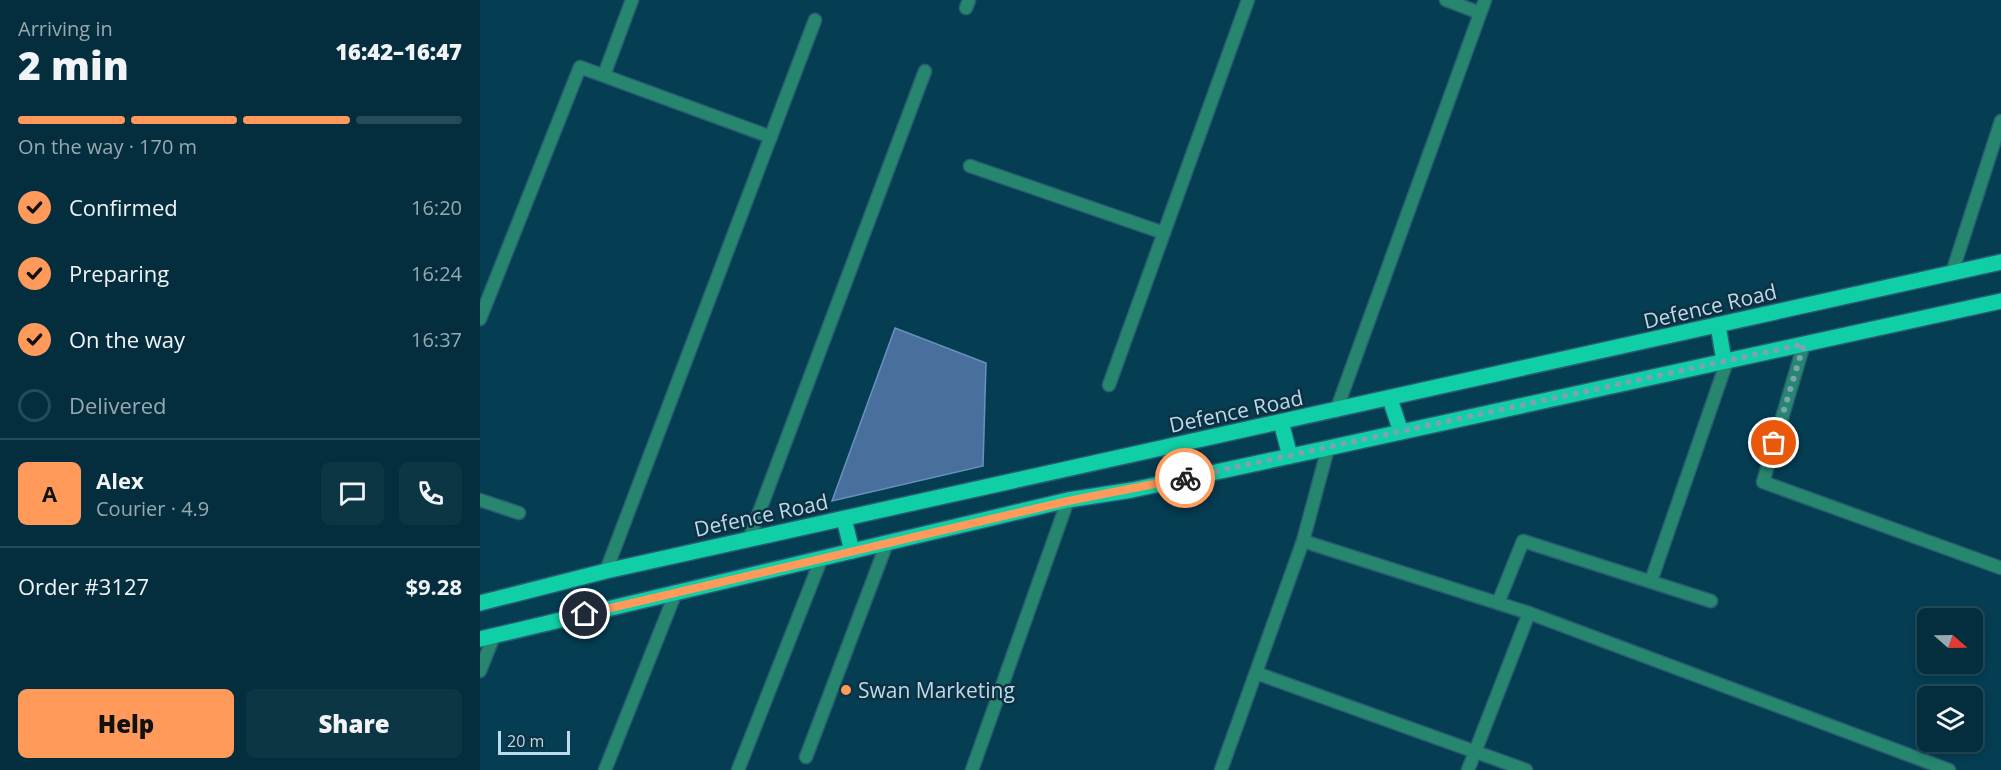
<!DOCTYPE html>
<meta charset="utf-8">
<style>
:root{--surface:#042e3e;--page:#0d3645;--text:#f1f3f6;--muted:#97a8b0;--line:#254a58;--accent:#ff9a5b}
body{margin:0;font-family:"Open Sans",sans-serif;background:var(--page);color:var(--text);height:100vh;display:flex;flex-direction:column;font-size:22px;white-space:nowrap}
*{box-sizing:border-box;margin:0}
p{font-size:20px;color:var(--muted)}
.icon{flex:none;width:33px;height:33px;fill:none;stroke:currentColor;stroke-width:2;stroke-linecap:round;stroke-linejoin:round}
.map{position:relative;flex:1;overflow:hidden}
.details{display:flex;flex-direction:column;background:var(--surface);width:480px}
.details>*{flex:none}
.needle{width:39px;rotate:110deg}
.buttons{position:absolute;left:1437px;top:608px;display:grid;gap:12px}
.buttons a{display:grid;place-items:center;width:66px;height:66px;border-radius:9px;background:var(--surface);box-shadow:0 3px 9px #0003,0 0 0 2px var(--line);font-size:30px}
.scale{position:absolute;left:18px;bottom:15px;width:72px;box-sizing:border-box;padding-left:6px;border:3px solid #bbdaeb;border-top:0;font-size:16px;line-height:21px;white-space:nowrap;color:#bbdaeb;-webkit-text-stroke:4px #0e3141;paint-order:stroke}
.pin{position:absolute;display:grid;place-items:center;width:51px;height:51px;color:#fff;margin:-26px;border:3px solid #fff;border-radius:50%;box-shadow:0 2px 6px #0007}
.courier{position:absolute;display:grid;place-items:center;width:60px;height:60px;margin:-30px;border:4px solid #ff9a5b;border-radius:50%;background:#fff;color:#222;box-shadow:0 2px 8px #0007}
.summary em{font-style:normal;font-weight:800}
.summary div{display:flex;flex-direction:column-reverse}
.summary{display:flex;align-items:center;justify-content:space-between;height:102px;padding:0 18px}
h1{font-size:39px;font-weight:800;line-height:45px}
.bar{display:grid;grid-template-columns:repeat(4,1fr);gap:9px 6px;align-content:center;height:72px;padding:0 18px}
.bar i{height:8px;border-radius:4px;background:var(--line)}
.bar .on{background:var(--accent)}
.bar p{grid-column:span 4}
.line{display:flex;align-items:center;gap:15px;padding:0 18px;border-top:2px solid var(--line)}
.line div{flex:1}
.round{display:grid;place-items:center;flex:none;width:63px;height:63px;border-radius:9px;background:var(--page)}
ol{padding:0 18px;list-style:none}
li{display:flex;align-items:center;gap:18px;height:66px}
li p{margin-inline-start:auto}
li .icon{padding:6px;border-radius:50%;background:var(--accent);color:#111;stroke-width:4}
li:last-child{color:var(--muted)}
li i{width:33px;height:33px;border:3px solid var(--line);border-radius:50%}
.action{display:flex;gap:12px;margin-top:auto;padding:12px 18px}
.action a{flex:1;height:69px;border-radius:9px;background:var(--accent);color:#111;font-size:24px;font-weight:800;line-height:69px;text-align:center}
.action a+a{background:var(--page);color:var(--text)}
main{display:flex;flex:1;min-height:0}
.map>svg:first-child{display:block}
</style>
<main>
<section class="details">
<div class="summary"><div><h1>2 min</h1><p>Arriving in</p></div><em>16:42–16:47</em></div>
<div class="bar"><i class="on"></i><i class="on"></i><i class="on"></i><i></i><p>On the way · 170 m</p></div>
<ol>
<li><svg class="icon" aria-label="check" viewBox="0 0 24 24"><path d="M5 12l5 5 9-10"/></svg>Confirmed<p>16:20</p></li>
<li><svg class="icon" aria-label="check" viewBox="0 0 24 24"><path d="M5 12l5 5 9-10"/></svg>Preparing<p>16:24</p></li>
<li><svg class="icon" aria-label="check" viewBox="0 0 24 24"><path d="M5 12l5 5 9-10"/></svg>On the way<p>16:37</p></li>
<li><i></i>Delivered</li>
</ol>
<div class="line" style="height:108px"><b class="round" style="background:var(--accent);color:#111">A</b><div><b>Alex</b><p>Courier · 4.9</p></div><a class="round"><svg class="icon" aria-label="chat" viewBox="0 0 24 24"><path d="M4 5h16v11H9l-5 4z"/></svg></a><a class="round"><svg class="icon" aria-label="phone" viewBox="0 0 24 24"><path d="M5 4h4l2 5-3 2q2 4 5 5l2-3 5 2v4C11 20 4 13 5 4z"/></svg></a></div>
<div class="line" style="height:78px"><div>Order #3127</div><b>$9.28</b></div>
<div class="action"><a>Help</a><a>Share</a></div>
</section>
<div class="map">
<svg width="1521" height="770" viewBox="0 0 1521 770">
<rect width="100%" height="100%" fill="#053d53"/>
<path fill="#49709c" stroke="#6891be" stroke-width="1.5" d="M415,328L506,363L503,466L352,501Z"/>
<g fill="none" stroke-linecap="round" stroke-linejoin="round">
<g stroke="#295c71" stroke-width="15">
<g id="service">
<path d="M0,319L100,67L291,137"/>
<path d="M629,385L768,0"/>
<path d="M0,500L39,513"/>
<path d="M269,539L445,71"/>
</g>
</g>
<g stroke="#295c71" stroke-width="15">
<g id="minor">
<path d="M966,0L1000,13"/>
<path d="M486,8L489,0"/>
<path d="M124,75L152,0"/>
<path d="M490,166L684,233"/>
<path d="M1472,273L1521,121"/>
<path d="M1324,344L1283,482L1521,568"/>
<path d="M823,541L1049,613L1469,770"/>
<path d="M126,571L335,20"/>
<path d="M1171,581L1247,361"/>
<path d="M1018,603L1043,541L1231,601"/>
<path d="M0,671L14,636"/>
<path d="M776,673L1046,770"/>
<path d="M326,757L407,543"/>
<path d="M125,770L196,592"/>
<path d="M258,770L342,557"/>
<path d="M492,770L588,500"/>
<path d="M741,770L823,541L848,448"/>
<path d="M988,770L1049,613"/>
</g>
</g>
<g stroke="#295c71" stroke-width="15">
<path id="tertiary" d="M856,411L1005,0"/>
</g>
<g stroke="#295c71" stroke-width="18">
<g id="primary">
<path d="M1238,325L1244,361"/>
<path d="M910,399L921,432"/>
<path d="M801,422L810,456"/>
<path d="M364,519L372,551"/>
<path d="M0,603L126,571L1521,262"/>
<path d="M0,639L588,500L652,490L848,448L1521,301"/>
</g>
</g>
<use href="#service" stroke="#26876e" stroke-width="12"/>
<use href="#minor" stroke="#26876e" stroke-width="12"/>
<use href="#tertiary" stroke="#26876e" stroke-width="12"/>
<use href="#primary" stroke="#10cfa6" stroke-width="15"/>
</g>
<g fill="none" stroke-linecap="round" stroke-linejoin="round">
<path stroke="#7ba3b6" stroke-width="6" stroke-dasharray="0 10.8" d="M705,478L1324,344L1294,443"/>
<path stroke="#ff9a5b" stroke-width="8" d="M105,614L588,501L705,478"/>
</g>
<circle fill="#ff9a5b" stroke="#0e3141" stroke-width="2" cx="366" cy="690" r="6"/>
<g text-anchor="middle" dominant-baseline="central" stroke-width="5" stroke-linejoin="round" paint-order="stroke">
<g font-size="21" fill="#bbdaeb" stroke="#0e3141">
<text transform="translate(1230 306) rotate(-13)">Defence Road</text>
<text transform="translate(756 411) rotate(-12)">Defence Road</text>
<text transform="translate(281 515) rotate(-12)">Defence Road</text>
</g>
<g font-size="21" fill="#bbdaeb" stroke="#0e3141" text-anchor="start">
<text x="378" y="690">Swan Marketing</text>
</g>
</g>
</svg>
<div class="buttons">
<a><svg class="needle" viewBox="-14 -14 28 28"><path d="M0-13l5 13h-10z" fill="#e53935"/><path d="M0 13l5-13h-10z" fill="#97a8b0"/></svg></a>
<a><svg class="icon" aria-label="layers" viewBox="0 0 24 24"><path d="M12 4l9 5-9 5-9-5zM3 14l9 5 9-5"/></svg></a>
</div>
<div class="scale">20 m</div>
<div class="pin" style="left:1294px;top:443px;background:#ea580c"><svg class="icon" aria-label="bag" viewBox="0 0 24 24"><path d="M5 8h14l-1 12H6zM9 8a3 3 0 0 1 6 0"/></svg></div>
<div class="pin" style="left:105px;top:614px;background:#1f2937"><svg class="icon" aria-label="home" viewBox="0 0 24 24"><path d="M3 11l9-7 9 7M6 9v11h12V9"/></svg></div>
<div class="courier" style="left:705px;top:478px"><svg class="icon" aria-label="bike" viewBox="0 0 24 24"><circle cx="6" cy="16" r="4"/><circle cx="18" cy="16" r="4"/><path d="M6 16l4-8h5l3 8M10 8l3 8H6M13 5h3"/></svg></div>
</div>
</main>
